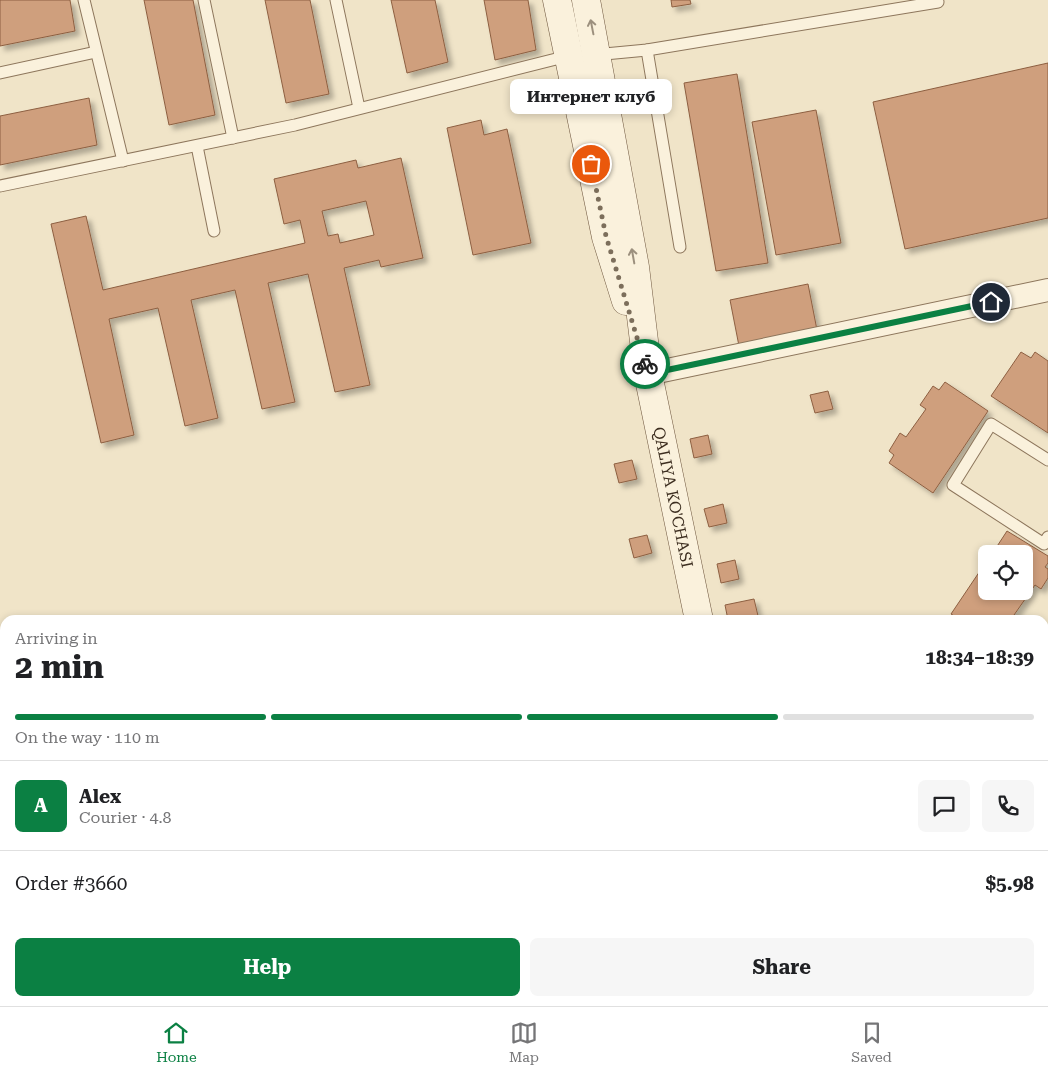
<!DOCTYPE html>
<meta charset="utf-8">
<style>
:root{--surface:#fff;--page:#f6f6f6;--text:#202124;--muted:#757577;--line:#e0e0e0;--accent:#0b8043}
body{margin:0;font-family:"Roboto Serif",serif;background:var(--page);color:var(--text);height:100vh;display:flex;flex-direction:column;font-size:19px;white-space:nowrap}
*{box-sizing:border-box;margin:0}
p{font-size:16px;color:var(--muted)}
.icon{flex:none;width:28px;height:28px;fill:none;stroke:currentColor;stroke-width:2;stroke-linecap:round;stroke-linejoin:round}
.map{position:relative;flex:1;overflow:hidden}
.sheet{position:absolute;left:0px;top:615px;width:1049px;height:391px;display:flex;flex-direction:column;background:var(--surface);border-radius:15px 15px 0 0;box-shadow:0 2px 8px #0003}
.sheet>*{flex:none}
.controls{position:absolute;left:978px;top:545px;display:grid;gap:10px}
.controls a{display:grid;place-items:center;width:55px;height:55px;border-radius:8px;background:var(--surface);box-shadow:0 2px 8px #0003;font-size:25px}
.pin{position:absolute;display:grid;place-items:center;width:42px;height:42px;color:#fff;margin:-21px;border:2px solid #fff;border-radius:50%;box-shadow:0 1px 5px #0007}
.courier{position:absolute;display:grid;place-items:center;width:50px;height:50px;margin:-25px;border:4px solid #0b8043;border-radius:50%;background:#fff;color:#222;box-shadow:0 1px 6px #0007}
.bubble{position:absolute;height:35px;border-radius:8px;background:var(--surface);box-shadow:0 2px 8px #0003;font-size:16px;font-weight:700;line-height:35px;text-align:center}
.overview em{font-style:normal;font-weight:700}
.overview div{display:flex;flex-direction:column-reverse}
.overview{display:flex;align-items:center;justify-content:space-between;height:85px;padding:0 15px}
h1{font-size:32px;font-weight:700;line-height:38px}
.bar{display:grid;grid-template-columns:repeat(4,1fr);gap:8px 5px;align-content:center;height:60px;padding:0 15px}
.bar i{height:6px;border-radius:4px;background:var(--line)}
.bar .active{background:var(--accent)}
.bar p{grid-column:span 4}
.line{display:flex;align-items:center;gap:12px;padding:0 15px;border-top:1px solid var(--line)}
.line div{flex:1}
.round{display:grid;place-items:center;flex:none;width:52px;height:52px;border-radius:8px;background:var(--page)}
.cta{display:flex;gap:10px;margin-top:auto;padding:10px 15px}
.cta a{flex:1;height:58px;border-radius:8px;background:var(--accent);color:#fff;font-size:20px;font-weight:700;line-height:58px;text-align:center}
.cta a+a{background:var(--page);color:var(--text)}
.tab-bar{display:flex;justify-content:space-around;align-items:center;height:70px;border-top:1px solid var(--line);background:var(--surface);font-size:14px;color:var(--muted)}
.tab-bar a{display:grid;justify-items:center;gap:2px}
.tab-bar .active{color:var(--accent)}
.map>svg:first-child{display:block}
</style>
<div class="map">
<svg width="1048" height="1006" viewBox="0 0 1048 1006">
<defs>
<filter id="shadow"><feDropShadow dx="4.5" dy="4.5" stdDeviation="2.5" flood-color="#0004"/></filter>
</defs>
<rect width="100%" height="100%" fill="#f0e4c8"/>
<g fill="#cf9f7d" stroke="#8d5f41" fill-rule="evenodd" filter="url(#shadow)">
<path d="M0,0H70L75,31L0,46Z"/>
<path d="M144,0H193L215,115L169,125Z"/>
<path d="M265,0H310L329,94L286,103Z"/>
<path d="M391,0H435L448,62L407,73Z"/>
<path d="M484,0H528L536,50L495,60Z"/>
<path d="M671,0H690L691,4L672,7Z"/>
<path d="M1048,63V218L905,249L873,102Z"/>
<path d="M737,74L768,263L716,271L684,83Z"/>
<path d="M89,98L97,145L0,165V116Z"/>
<path d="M816,110L841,243L776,255L752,122Z"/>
<path d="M481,120L484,135L507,129L531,243L473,255L447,128Z"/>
<path d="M401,158L423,258L381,267L379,260L344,268L370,385L335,392L308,274L268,283L295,402L262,409L235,290L191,300L218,418L185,426L158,308L109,319L134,435L101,443L51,224L86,216L103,290L305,243L300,220L284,224L274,179L356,160L358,168ZM366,201L374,235L340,243L338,234L328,236L322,211Z"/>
<path d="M808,284L817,330L739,346L730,300Z"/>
<path d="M1021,352L1031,358L1035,352L1048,361V433L991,396Z"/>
<path d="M945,382L988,411L933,493L889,463L894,455L889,451L900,433L906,437L926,409L920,405L933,386L939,390Z"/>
<path d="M828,391L833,409L815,413L810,395Z"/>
<path d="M708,435L712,454L694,458L690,439Z"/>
<path d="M632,460L637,479L619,483L614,464Z"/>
<path d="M723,504L727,523L709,527L704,509Z"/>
<path d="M1007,531L1048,556V563L1045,567L1048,569V578L1041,589L1035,585L1014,615L1020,620H961L951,614L986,562V591H1024V554H992Z"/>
<path d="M647,535L652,553L634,558L629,539Z"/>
<path d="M735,560L739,579L721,583L717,564Z"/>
<path d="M754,599L759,620H728L725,605Z"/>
<path d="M5,664V816L0,817V665Z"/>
<path d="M729,1001H745L746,1006H726V1002Z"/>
</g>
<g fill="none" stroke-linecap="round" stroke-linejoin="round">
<g stroke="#8d765c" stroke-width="13">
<g id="lane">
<path d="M84,0L123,161"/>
<path d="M204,0L233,138"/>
<path d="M336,0L359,108"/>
<path d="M647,50L680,247"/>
<path d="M594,55L647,50L938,2"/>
<path d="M0,73L96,52"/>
<path d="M197,146L214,231"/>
<path d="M0,186L295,125L568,56"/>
<path d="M1048,460L991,424L953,485L1044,544L1048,537"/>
</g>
</g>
<g stroke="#8d765c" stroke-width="24">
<g id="street">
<path d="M648,374L1048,290"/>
<path d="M1044,876L1048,874"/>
<path d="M854,1006L861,1001"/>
</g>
</g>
<g stroke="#6f573f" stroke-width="29">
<g id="secondary">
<path d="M557,0L606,237L626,301"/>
<path id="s1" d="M586,0L635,267L648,374L699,620"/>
<path d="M770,1001L771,1006"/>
</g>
</g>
<use href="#lane" stroke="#faf1dc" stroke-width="11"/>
<use href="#street" stroke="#faf1dc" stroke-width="22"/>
<use href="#secondary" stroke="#faf1dc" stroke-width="28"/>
</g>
<defs><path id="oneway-shaft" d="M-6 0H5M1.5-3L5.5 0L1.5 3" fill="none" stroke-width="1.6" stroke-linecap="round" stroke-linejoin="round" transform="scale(1.25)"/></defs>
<g stroke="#9c907e">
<use href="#oneway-shaft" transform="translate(592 27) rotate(-101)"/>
<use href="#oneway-shaft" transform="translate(633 256) rotate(-100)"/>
</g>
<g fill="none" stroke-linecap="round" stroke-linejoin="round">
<path stroke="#7c6e5b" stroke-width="5" stroke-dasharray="0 9" d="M591,164L606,236L645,364"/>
<path stroke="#0b8043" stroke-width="6" d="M645,364L648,374L991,302"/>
</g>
<g text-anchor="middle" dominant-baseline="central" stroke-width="5" stroke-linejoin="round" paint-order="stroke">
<g font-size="16" fill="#3d2e20" stroke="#f7eed8">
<text stroke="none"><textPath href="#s1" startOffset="505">QALIYA KO'CHASI</textPath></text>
</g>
</g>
</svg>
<div class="controls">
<a><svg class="icon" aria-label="locate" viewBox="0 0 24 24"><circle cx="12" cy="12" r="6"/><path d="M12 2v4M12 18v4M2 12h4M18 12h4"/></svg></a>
</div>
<div class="pin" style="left:591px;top:164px;background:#ea580c"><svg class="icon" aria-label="bag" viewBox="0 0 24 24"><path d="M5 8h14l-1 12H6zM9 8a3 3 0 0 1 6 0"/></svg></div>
<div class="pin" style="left:991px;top:302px;background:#1f2937"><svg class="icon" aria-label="home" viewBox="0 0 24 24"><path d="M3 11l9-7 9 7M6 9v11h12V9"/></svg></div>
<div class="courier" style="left:645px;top:364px"><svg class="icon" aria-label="bike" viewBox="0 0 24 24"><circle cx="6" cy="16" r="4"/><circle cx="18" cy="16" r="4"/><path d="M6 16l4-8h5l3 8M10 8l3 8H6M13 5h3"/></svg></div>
<div class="bubble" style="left:510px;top:79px;width:162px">Интернет клуб</div>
<section class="sheet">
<div class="overview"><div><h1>2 min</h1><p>Arriving in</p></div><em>18:34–18:39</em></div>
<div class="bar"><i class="active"></i><i class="active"></i><i class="active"></i><i></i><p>On the way · 110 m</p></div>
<div class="line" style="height:90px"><b class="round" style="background:var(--accent);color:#fff">A</b><div><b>Alex</b><p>Courier · 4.8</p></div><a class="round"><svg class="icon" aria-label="chat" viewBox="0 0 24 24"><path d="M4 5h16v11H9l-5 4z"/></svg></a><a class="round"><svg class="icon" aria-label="phone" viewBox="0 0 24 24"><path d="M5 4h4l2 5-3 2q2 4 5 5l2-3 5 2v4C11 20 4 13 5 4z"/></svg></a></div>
<div class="line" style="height:65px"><div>Order #3660</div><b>$5.98</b></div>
<div class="cta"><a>Help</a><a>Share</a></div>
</section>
</div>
<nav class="tab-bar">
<a class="active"><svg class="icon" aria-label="home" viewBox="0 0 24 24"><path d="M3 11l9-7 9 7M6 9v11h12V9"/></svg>Home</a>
<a><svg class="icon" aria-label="map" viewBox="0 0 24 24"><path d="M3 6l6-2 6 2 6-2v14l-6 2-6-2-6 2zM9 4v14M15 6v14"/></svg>Map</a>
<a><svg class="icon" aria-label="saved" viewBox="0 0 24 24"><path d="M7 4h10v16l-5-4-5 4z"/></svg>Saved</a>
</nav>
